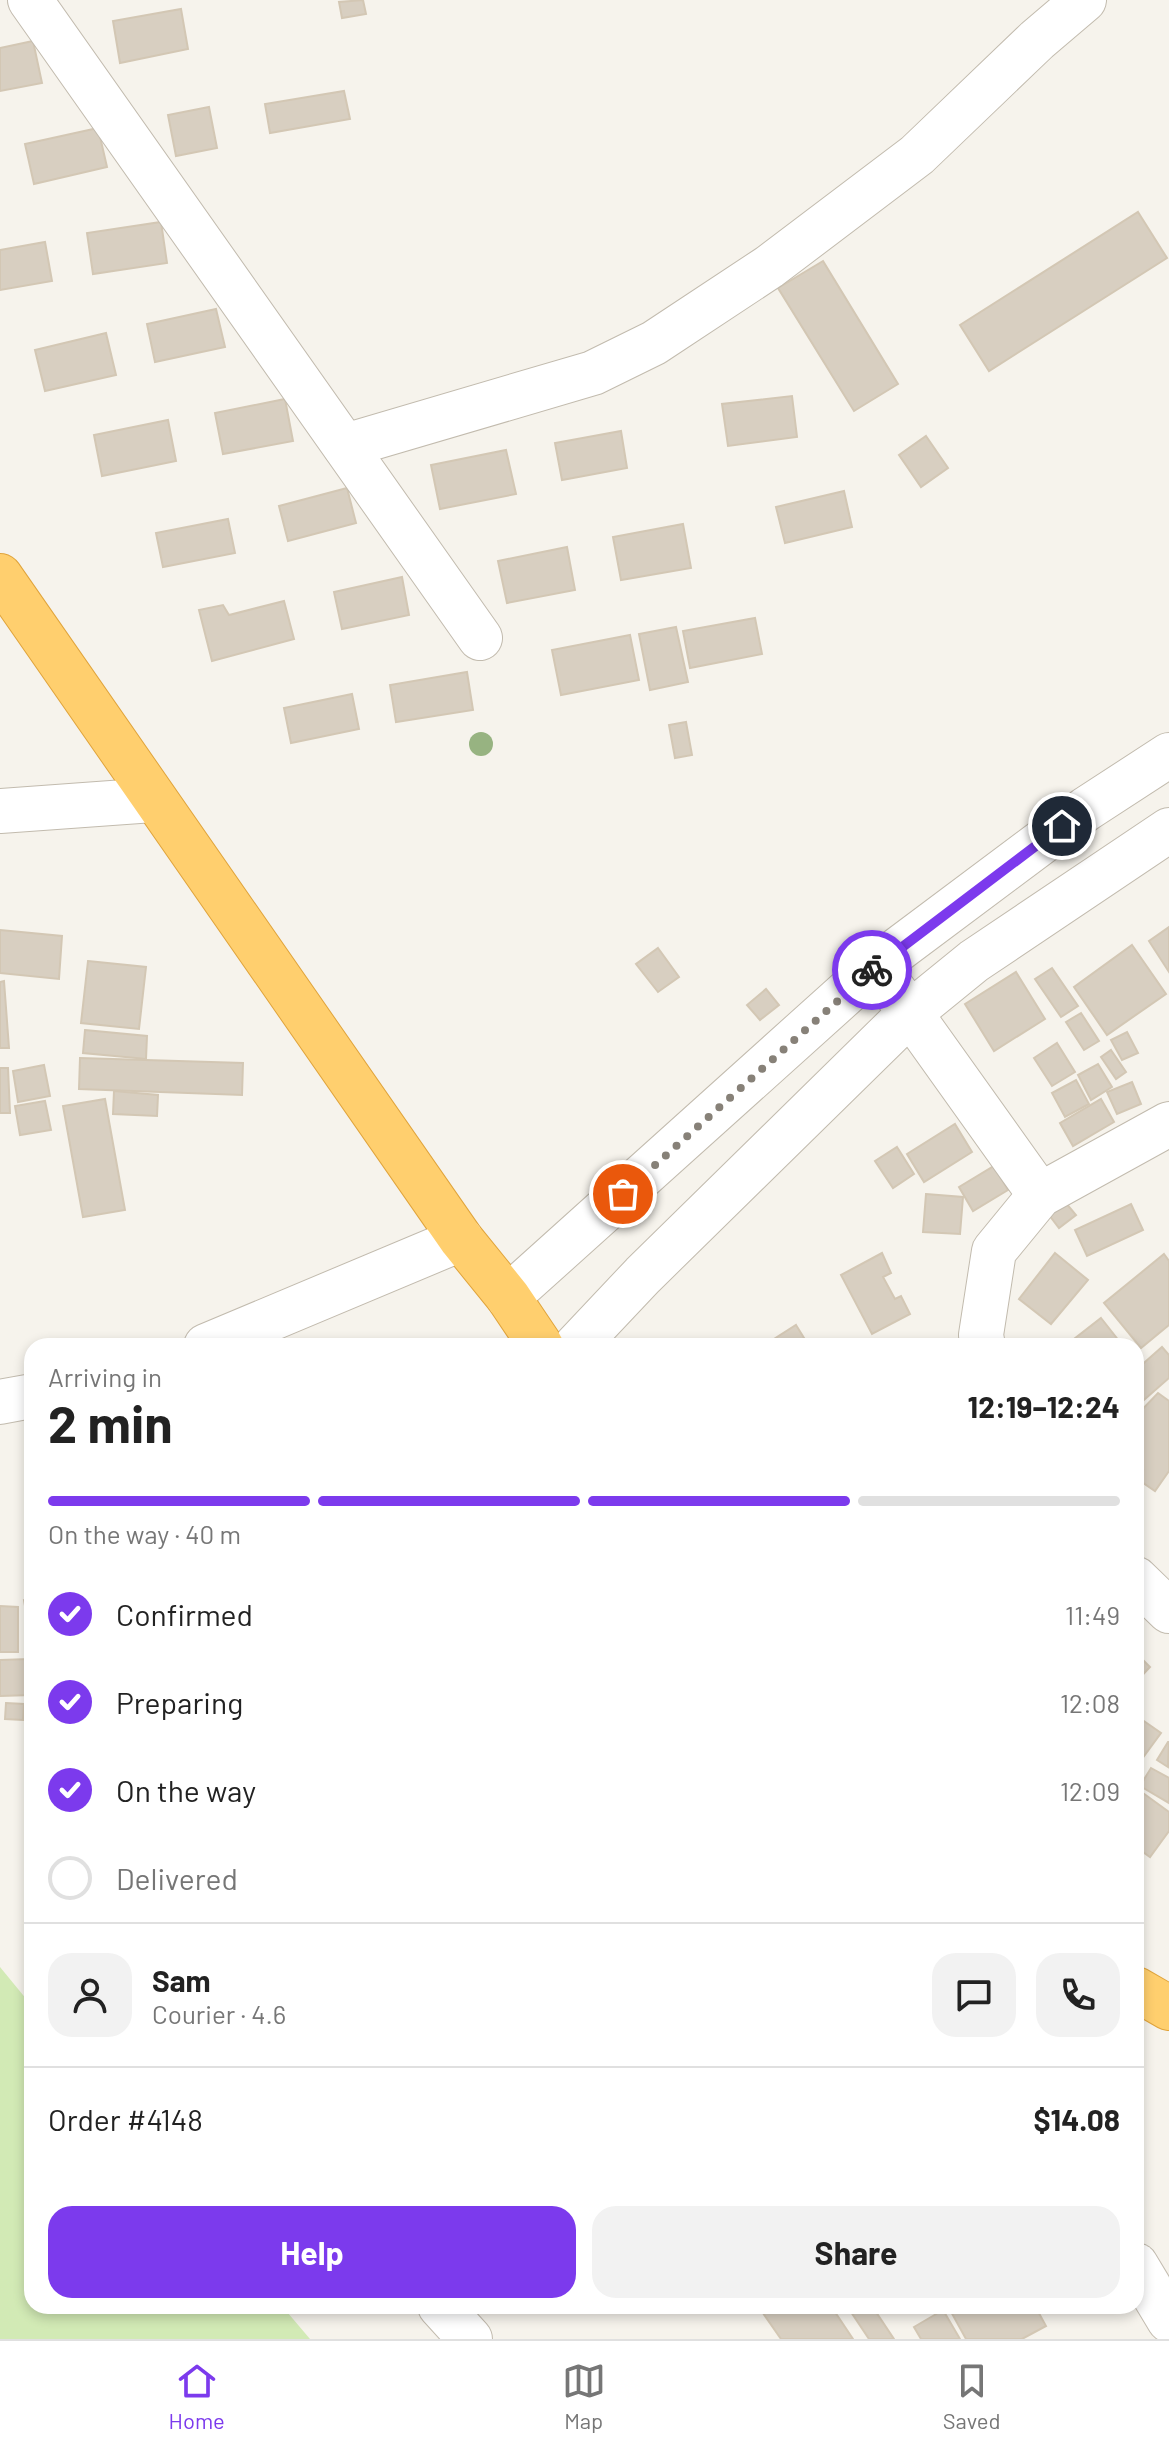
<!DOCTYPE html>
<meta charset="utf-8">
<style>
:root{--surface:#fff;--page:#f2f2f2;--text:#222;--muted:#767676;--line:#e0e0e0;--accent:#7c3aed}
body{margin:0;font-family:Barlow,sans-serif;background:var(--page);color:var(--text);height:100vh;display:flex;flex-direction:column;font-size:30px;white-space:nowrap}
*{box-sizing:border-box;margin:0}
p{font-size:26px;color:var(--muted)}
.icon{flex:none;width:44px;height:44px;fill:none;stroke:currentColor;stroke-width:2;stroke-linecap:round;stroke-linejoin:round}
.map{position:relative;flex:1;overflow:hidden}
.sheet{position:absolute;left:24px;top:1338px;width:1120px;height:976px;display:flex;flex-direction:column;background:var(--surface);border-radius:24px;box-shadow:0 4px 12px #0003}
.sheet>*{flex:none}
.pin{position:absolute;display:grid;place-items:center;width:68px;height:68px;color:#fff;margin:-34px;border:4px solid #fff;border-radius:50%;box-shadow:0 2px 8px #0007}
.courier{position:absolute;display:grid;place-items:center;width:80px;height:80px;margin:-40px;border:6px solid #7c3aed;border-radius:50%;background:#fff;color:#222;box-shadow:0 2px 10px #0007}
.head em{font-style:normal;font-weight:700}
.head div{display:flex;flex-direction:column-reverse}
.head{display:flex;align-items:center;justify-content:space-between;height:136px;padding:0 24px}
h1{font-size:52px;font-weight:700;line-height:60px}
.bar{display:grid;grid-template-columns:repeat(4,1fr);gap:12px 8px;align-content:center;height:96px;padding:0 24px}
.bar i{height:10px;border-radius:6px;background:var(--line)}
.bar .on{background:var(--accent)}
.bar p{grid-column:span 4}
.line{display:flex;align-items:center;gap:20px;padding:0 24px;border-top:2px solid var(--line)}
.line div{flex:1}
.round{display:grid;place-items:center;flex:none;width:84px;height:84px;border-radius:24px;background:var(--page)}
ol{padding:0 24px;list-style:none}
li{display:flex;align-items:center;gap:24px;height:88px}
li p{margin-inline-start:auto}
li .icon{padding:8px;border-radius:50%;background:var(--accent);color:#fff;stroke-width:4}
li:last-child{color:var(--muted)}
li i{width:44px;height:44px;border:4px solid var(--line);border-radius:50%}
.primary-button{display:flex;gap:16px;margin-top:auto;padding:16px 24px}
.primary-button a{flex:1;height:92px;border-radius:24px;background:var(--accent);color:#fff;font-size:32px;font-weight:700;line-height:92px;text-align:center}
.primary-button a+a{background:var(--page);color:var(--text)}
.menu{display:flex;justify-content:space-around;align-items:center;height:112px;border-top:2px solid var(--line);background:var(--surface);font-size:22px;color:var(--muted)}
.menu a{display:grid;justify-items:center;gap:4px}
.menu .on{color:var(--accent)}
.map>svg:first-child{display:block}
</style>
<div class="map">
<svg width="1169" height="2339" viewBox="0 0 1169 2339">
<rect width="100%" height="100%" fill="#f6f3ec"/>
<path fill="#d2eab5" d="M0,1967L32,2006V2306H282L310,2339H0Z"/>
<g fill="#d8cfc1" stroke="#d3c7b4" stroke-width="2">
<path d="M363,0L366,14L342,18L339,2Z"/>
<path d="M181,9L188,49L120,63L113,21Z"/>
<path d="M33,41L42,83L0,91V48Z"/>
<path d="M344,91L350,119L270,133L265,104Z"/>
<path d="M209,107L217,148L176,156L168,115Z"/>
<path d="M98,128L107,167L34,184L25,144Z"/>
<path d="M1138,212L1167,258L989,371L960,325Z"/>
<path d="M161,222L167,263L93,274L87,233Z"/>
<path d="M45,242L52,281L0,290V250Z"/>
<path d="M823,261L898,384L854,411L778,288Z"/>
<path d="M216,309L225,347L155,362L147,324Z"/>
<path d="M106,333L116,375L45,391L35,350Z"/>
<path d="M792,396L797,437L728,446L722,404Z"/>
<path d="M285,399L293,441L223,454L215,413Z"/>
<path d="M168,420L176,461L102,476L94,435Z"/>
<path d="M621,431L627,468L562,480L555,443Z"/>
<path d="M926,436L948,468L921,487L899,455Z"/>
<path d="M506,450L516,494L440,509L431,465Z"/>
<path d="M347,488L356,523L288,541L279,506Z"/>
<path d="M844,491L852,527L785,543L776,507Z"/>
<path d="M228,519L235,553L163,567L156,533Z"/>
<path d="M683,524L691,568L621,580L613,537Z"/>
<path d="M567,547L575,590L507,603L498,561Z"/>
<path d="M402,577L409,615L342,629L334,592Z"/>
<path d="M284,601L294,639L212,661L199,610L223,605L229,615Z"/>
<path d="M755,618L762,654L690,668L683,631Z"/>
<path d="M676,627L688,682L650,690L639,634Z"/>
<path d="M630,635L639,680L561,695L552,650Z"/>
<path d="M467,672L473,710L396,722L390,685Z"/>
<path d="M352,694L359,729L291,743L284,708Z"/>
<path d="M686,722L692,755L675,758L669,725Z"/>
<path d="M1169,927V972L1149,941Z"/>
<path d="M0,930L62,936L59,979L0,973Z"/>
<path d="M1132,945L1166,994L1107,1035L1074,987Z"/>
<path d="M658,948L679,977L658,992L636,964Z"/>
<path d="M88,961L146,967L139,1029L81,1023Z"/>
<path d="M1052,968L1078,1006L1061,1017L1035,979Z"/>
<path d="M1016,972L1045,1019L994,1051L965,1004Z"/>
<path d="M4,981L9,1048H0V982Z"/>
<path d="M766,989L779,1005L760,1020L747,1005Z"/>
<path d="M1081,1013L1099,1041L1084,1050L1066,1022Z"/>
<path d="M85,1030L147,1036L146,1059L83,1053Z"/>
<path d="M1127,1032L1138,1053L1122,1060L1111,1040Z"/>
<path d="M1057,1043L1075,1072L1052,1086L1034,1058Z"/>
<path d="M1111,1050L1126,1072L1116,1079L1101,1057Z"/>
<path d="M80,1058L243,1063L242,1095L79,1089Z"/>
<path d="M1098,1064L1112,1087L1091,1100L1078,1075Z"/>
<path d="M44,1065L50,1096L18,1102L13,1071Z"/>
<path d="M0,1068H8L10,1113H0Z"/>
<path d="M1076,1080L1089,1104L1065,1117L1052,1093Z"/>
<path d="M1132,1082L1141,1104L1117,1114L1107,1092Z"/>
<path d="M114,1091L158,1095L157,1116L113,1114Z"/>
<path d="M105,1099L125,1210L83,1217L63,1106Z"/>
<path d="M1101,1099L1114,1122L1073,1146L1060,1123Z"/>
<path d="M45,1101L51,1130L20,1135L15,1106Z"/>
<path d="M955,1124L972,1152L924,1182L907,1154Z"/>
<path d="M897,1147L914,1174L893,1188L875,1161Z"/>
<path d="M994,1166L1008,1190L973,1211L959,1187Z"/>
<path d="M926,1194L963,1197L960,1234L923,1232Z"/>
<path d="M1065,1202L1076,1215L1059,1228L1049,1215Z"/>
<path d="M1131,1204L1143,1230L1087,1256L1075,1230Z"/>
<path d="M882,1253L891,1273L883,1277L895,1299L901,1296L910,1314L872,1334L841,1275Z"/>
<path d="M1055,1253L1088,1280L1051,1324L1019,1299Z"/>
<path d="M1164,1254L1169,1261V1325L1141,1348L1104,1303Z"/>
<path d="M1101,1318L1123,1346H1065Z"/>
<path d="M796,1325L809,1346H763Z"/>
<path d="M1162,1347L1169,1355V1378L1137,1406L1136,1370Z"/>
<path d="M1158,1393L1169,1401V1471L1155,1491L1136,1478L1143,1470L1136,1465V1416Z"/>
<path d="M32,1599V1647L24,1600Z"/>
<path d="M0,1606L18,1607V1652H0Z"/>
<path d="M1136,1653L1150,1667L1136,1682Z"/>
<path d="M29,1659L31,1695L0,1696V1660Z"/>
<path d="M6,1703L24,1704L23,1720L5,1719Z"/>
<path d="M1141,1719L1161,1733L1139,1763L1136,1726Z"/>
<path d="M1168,1742H1169L1168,1767L1157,1760Z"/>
<path d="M1151,1768L1169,1778V1803L1140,1786Z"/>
<path d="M1136,1788L1169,1812V1831L1150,1857L1136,1847Z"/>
<path d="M758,2306H831L853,2339H781Z"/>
<path d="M847,2306H872L894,2339H869Z"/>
<path d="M957,2306H1035L1046,2326L1022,2339H966L950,2310Z"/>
<path d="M943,2310L960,2339H921L914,2327Z"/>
</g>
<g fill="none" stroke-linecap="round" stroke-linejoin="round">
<g stroke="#c2bbae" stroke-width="46">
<g id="minor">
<path d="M30,0L480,638"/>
<path d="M345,446L593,373L654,343L769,267L917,155L1037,40L1084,0"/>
<path d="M0,811L153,800"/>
<path d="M893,989L1040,1195"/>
<path d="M508,1297L876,966L1086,809L1169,755"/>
<path d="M206,1346L461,1239"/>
<path d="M576,1346L643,1275L910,1013L974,961L1169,830"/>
<path d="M983,1346L981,1335L994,1251L1040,1195L1169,1124"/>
<path d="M0,1402L32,1396"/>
<path d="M1136,1579L1169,1611"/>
<path d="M1136,2265L1169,2320"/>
<path d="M440,2306L470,2339"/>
</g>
</g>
<g stroke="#e0a43c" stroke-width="46">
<g id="highway">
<path d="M0,576L461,1239L508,1297L541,1346"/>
<path d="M1136,1989L1169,2008"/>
</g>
</g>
<use href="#minor" stroke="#fff" stroke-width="44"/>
<use href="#highway" stroke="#ffcf6e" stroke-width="44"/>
</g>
<circle fill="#97b381" cx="481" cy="744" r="12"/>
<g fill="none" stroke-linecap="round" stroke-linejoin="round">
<path stroke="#878178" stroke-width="8" stroke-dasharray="0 14.4" d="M623,1194L872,970"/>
<path stroke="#7c3aed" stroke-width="10" d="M872,970L1062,826"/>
</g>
</svg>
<div class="pin" style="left:623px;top:1194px;background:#ea580c"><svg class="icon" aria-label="bag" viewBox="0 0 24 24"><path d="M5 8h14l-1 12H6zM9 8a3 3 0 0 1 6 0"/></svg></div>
<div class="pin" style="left:1062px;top:826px;background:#1f2937"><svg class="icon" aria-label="home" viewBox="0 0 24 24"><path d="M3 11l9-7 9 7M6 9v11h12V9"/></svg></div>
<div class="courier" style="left:872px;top:970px"><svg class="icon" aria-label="bike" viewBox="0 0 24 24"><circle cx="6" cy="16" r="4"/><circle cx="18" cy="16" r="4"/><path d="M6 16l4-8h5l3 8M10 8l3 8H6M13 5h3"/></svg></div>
<section class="sheet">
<div class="head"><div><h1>2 min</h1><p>Arriving in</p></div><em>12:19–12:24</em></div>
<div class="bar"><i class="on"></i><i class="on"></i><i class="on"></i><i></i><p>On the way · 40 m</p></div>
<ol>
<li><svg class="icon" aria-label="check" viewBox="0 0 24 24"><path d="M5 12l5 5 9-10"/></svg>Confirmed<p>11:49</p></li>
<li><svg class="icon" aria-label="check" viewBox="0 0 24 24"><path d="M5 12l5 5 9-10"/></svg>Preparing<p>12:08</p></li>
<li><svg class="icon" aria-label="check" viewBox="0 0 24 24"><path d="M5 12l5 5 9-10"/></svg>On the way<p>12:09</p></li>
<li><i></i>Delivered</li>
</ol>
<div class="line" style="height:144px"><a class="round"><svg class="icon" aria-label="person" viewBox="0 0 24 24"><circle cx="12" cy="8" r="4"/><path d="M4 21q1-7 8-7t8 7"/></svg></a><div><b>Sam</b><p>Courier · 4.6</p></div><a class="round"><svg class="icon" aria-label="chat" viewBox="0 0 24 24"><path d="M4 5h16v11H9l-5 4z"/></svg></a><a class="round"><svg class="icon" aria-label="phone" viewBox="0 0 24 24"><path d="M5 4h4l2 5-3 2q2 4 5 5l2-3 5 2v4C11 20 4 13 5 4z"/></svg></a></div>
<div class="line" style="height:104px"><div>Order #4148</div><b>$14.08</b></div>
<div class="primary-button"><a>Help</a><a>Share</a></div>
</section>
</div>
<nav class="menu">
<a class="on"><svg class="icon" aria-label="home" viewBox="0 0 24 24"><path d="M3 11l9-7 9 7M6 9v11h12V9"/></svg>Home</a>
<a><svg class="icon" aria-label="map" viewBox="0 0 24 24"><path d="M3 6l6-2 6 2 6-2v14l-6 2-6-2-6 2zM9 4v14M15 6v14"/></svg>Map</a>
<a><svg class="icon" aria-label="saved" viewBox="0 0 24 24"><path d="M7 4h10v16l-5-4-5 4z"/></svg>Saved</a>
</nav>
